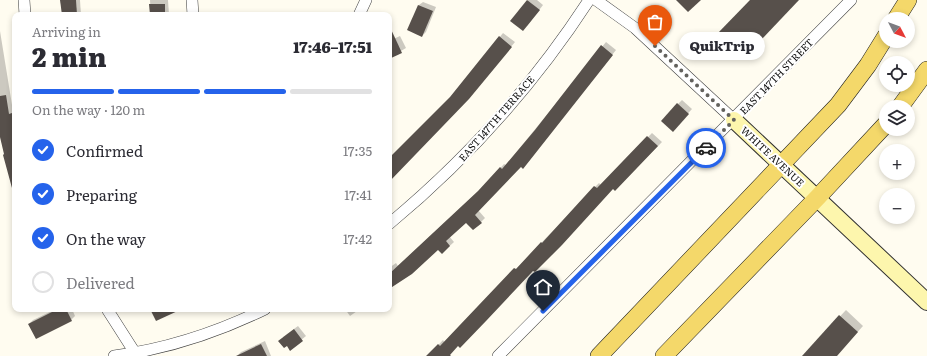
<!DOCTYPE html>
<meta charset="utf-8">
<style>
:root{--surface:#fff;--page:#f2f2f3;--text:#2b2b33;--muted:#7c7c81;--line:#e1e1e2;--accent:#2563eb}
body{margin:0;font-family:Literata,serif;background:var(--page);color:var(--text);height:100vh;display:flex;flex-direction:column;font-size:15px;white-space:nowrap}
*{box-sizing:border-box;margin:0}
p{font-size:13px;color:var(--muted)}
.icon{flex:none;width:22px;height:22px;fill:none;stroke:currentColor;stroke-width:2;stroke-linecap:round;stroke-linejoin:round}
.map{position:relative;flex:1;overflow:hidden}
.drawer{position:absolute;left:12px;top:12px;width:380px;height:300px;display:flex;flex-direction:column;background:var(--surface);border-radius:8px;box-shadow:0 2px 6px #0003}
.drawer>*{flex:none}
.needle{width:26px;rotate:131deg}
.fabs{position:absolute;left:879px;top:12px;display:grid;gap:8px}
.fabs a{display:grid;place-items:center;width:36px;height:36px;border-radius:50%;background:var(--surface);box-shadow:0 2px 6px #0003;font-size:20px}
.pin{position:absolute;display:grid;place-items:center;width:34px;height:34px;color:#fff;margin:-41px -17px;border-radius:50% 50% 50% 0;rotate:-45deg;box-shadow:0 0 4px #0007}
.pin .icon{rotate:45deg}
.courier{position:absolute;display:grid;place-items:center;width:40px;height:40px;margin:-20px;border:3px solid #2563eb;border-radius:50%;background:#fff;color:#222;box-shadow:0 1px 5px #0007}
.bubble{position:absolute;height:28px;border-radius:14px;background:var(--surface);box-shadow:0 2px 6px #0003;font-size:13px;font-weight:800;line-height:28px;text-align:center}
.head em{font-style:normal;font-weight:800}
.head div{display:flex;flex-direction:column-reverse}
.head{display:flex;align-items:center;justify-content:space-between;height:68px;padding:0 20px}
h1{font-size:26px;font-weight:800;line-height:30px}
.bar{display:grid;grid-template-columns:repeat(4,1fr);gap:6px 4px;align-content:center;height:48px;padding:0 20px}
.bar i{height:5px;border-radius:3px;background:var(--line)}
.bar .on{background:var(--accent)}
.bar p{grid-column:span 4}
ol{padding:0 20px;list-style:none}
li{display:flex;align-items:center;gap:12px;height:44px}
li p{margin-inline-start:auto}
li .icon{padding:4px;border-radius:50%;background:var(--accent);color:#fff;stroke-width:4}
li:last-child{color:var(--muted)}
li i{width:22px;height:22px;border:2px solid var(--line);border-radius:50%}
.map>svg:first-child{display:block}
</style>
<div class="map">
<svg width="927" height="356" viewBox="0 0 927 356">
<rect width="100%" height="100%" fill="#fffcf0"/>
<g fill="#0003">
<path d="M62,0H80L81,15H63Z"/>
<path d="M150,0H168L169,15H151Z"/>
<path d="M528,0H537L543,5L527,26L511,21Z"/>
<path d="M423,2L436,7L426,32L422,36L409,30L419,5Z"/>
<path d="M329,13V15H318Z"/>
<path d="M0,31L13,111L15,110V200L0,135Z"/>
<path d="M503,33L515,42L472,94L389,176V161L451,97Z"/>
<path d="M400,36L406,48L389,58V41Z"/>
<path d="M606,42L616,50L527,163L521,165L478,210L485,218L481,222L466,221L449,236L454,242L442,253L438,249L389,289V268L396,263L398,266L480,190L504,164L506,165Z"/>
<path d="M682,100L692,109L676,127L678,104Z"/>
<path d="M652,133L662,142L615,190L613,188L447,356H428L443,340L445,343L595,187L599,183L601,185Z"/>
<path d="M56,309H72L75,316L71,320L36,338L29,324L33,320Z"/>
<path d="M345,309H360L350,316Z"/>
<path d="M846,310L863,326L836,356H803Z"/>
<path d="M298,326L306,336L290,349L283,337Z"/>
<path d="M265,341L271,356H237L241,352Z"/>
</g>
<g fill="#57504b">
<path d="M60,0H76L77,15H62Z"/>
<path d="M527,0L540,10L523,31L510,21Z"/>
<path d="M676,0H701L688,12Z"/>
<path d="M750,0H799L743,59L717,34Z"/>
<path d="M149,4H165V15H150Z"/>
<path d="M418,5L433,11L422,37L407,30Z"/>
<path d="M389,25L402,53L389,59Z"/>
<path d="M499,36L512,47L469,99L389,182V158L450,97Z"/>
<path d="M601,45L613,55L523,169L521,167L475,215L482,223L473,230L466,223L446,241L450,246L442,254L438,250L412,274L389,289V274L478,191L500,167L502,169L535,130Z"/>
<path d="M6,95L9,114L12,113L15,126V187L12,188L3,155L4,154L0,137V96Z"/>
<path d="M677,103L689,114L673,132L661,121Z"/>
<path d="M647,136L658,146L615,191L613,189L562,245L535,272L533,271L486,321L460,348L458,346L450,355L451,356H426L438,344L440,346L514,268L516,269L541,242L542,243L594,186L597,188Z"/>
<path d="M58,309H66L72,321L36,339L28,324Z"/>
<path d="M150,309H182L156,321Z"/>
<path d="M839,315L858,332L837,356H802Z"/>
<path d="M294,329L303,341L290,351L287,346L284,348L278,341Z"/>
<path d="M261,344L267,356H236Z"/>
</g>
<g fill="none" stroke-linecap="round" stroke-linejoin="round">
<g stroke="#414141" stroke-width="12">
<g id="street">
<path d="M24,0L25,15"/>
<path d="M192,0L193,15"/>
<path d="M596,0L635,28L734,120"/>
<path d="M359,15L366,0"/>
<path d="M389,224C466,160 535,83 589,0"/>
<path d="M107,309L137,356"/>
<path d="M114,356C166,349 218,332 265,309"/>
<path d="M498,356L851,0"/>
</g>
</g>
<g stroke="#303030" stroke-width="18">
<path id="secondary" d="M734,120L927,302"/>
</g>
<g stroke="#1f1f1f" stroke-width="18">
<g id="primary">
<path d="M896,19L908,0"/>
<path d="M900,107L927,70"/>
<path d="M599,356L838,105L868,65L886,36"/>
<path d="M664,356L818,197L886,124"/>
</g>
</g>
<use href="#street" stroke="#fff" stroke-width="11"/>
<use href="#secondary" stroke="#fdf6ad" stroke-width="16"/>
<use href="#primary" stroke="#f4d86a" stroke-width="17"/>
</g>
<g fill="none" stroke-linecap="round" stroke-linejoin="round">
<path stroke="#62615d" stroke-width="4" stroke-dasharray="0 7.2" d="M655,46L734,120L706,148"/>
<path stroke="#2563eb" stroke-width="5" d="M543,311L706,148"/>
</g>
<g text-anchor="middle" dominant-baseline="central" stroke-width="4" stroke-linejoin="round" paint-order="stroke">
<g font-size="10" fill="#0e0e0e" stroke="#fff">
<text transform="translate(776 76) rotate(-46)">EAST 147TH STREET</text>
<text transform="translate(496 118) rotate(-49)">EAST 147TH TERRACE</text>
<text transform="translate(773 156) rotate(43)">WHITE AVENUE</text>
</g>
</g>
</svg>
<div class="fabs">
<a><svg class="needle" viewBox="-14 -14 28 28"><path d="M0-13l5 13h-10z" fill="#e53935"/><path d="M0 13l5-13h-10z" fill="#7c7c81"/></svg></a>
<a><svg class="icon" aria-label="locate" viewBox="0 0 24 24"><circle cx="12" cy="12" r="6"/><path d="M12 2v4M12 18v4M2 12h4M18 12h4"/></svg></a>
<a><svg class="icon" aria-label="layers" viewBox="0 0 24 24"><path d="M12 4l9 5-9 5-9-5zM3 14l9 5 9-5"/></svg></a>
<a>+</a>
<a>−</a>
</div>
<div class="pin" style="left:655px;top:46px;background:#ea580c"><svg class="icon" aria-label="bag" viewBox="0 0 24 24"><path d="M5 8h14l-1 12H6zM9 8a3 3 0 0 1 6 0"/></svg></div>
<div class="pin" style="left:543px;top:311px;background:#1f2937"><svg class="icon" aria-label="home" viewBox="0 0 24 24"><path d="M3 11l9-7 9 7M6 9v11h12V9"/></svg></div>
<div class="courier" style="left:706px;top:148px"><svg class="icon" aria-label="car" viewBox="0 0 24 24"><path d="M5 17H2v-5l4-1 3-4h7l3 4 3 1v5h-3M9 17h6M6 11h13"/><circle cx="7" cy="17" r="2"/><circle cx="17" cy="17" r="2"/></svg></div>
<div class="bubble" style="left:679px;top:32px;width:86px">QuikTrip</div>
<section class="drawer">
<div class="head"><div><h1>2 min</h1><p>Arriving in</p></div><em>17:46–17:51</em></div>
<div class="bar"><i class="on"></i><i class="on"></i><i class="on"></i><i></i><p>On the way · 120 m</p></div>
<ol>
<li><svg class="icon" aria-label="check" viewBox="0 0 24 24"><path d="M5 12l5 5 9-10"/></svg>Confirmed<p>17:35</p></li>
<li><svg class="icon" aria-label="check" viewBox="0 0 24 24"><path d="M5 12l5 5 9-10"/></svg>Preparing<p>17:41</p></li>
<li><svg class="icon" aria-label="check" viewBox="0 0 24 24"><path d="M5 12l5 5 9-10"/></svg>On the way<p>17:42</p></li>
<li><i></i>Delivered</li>
</ol>
</section>
</div>
